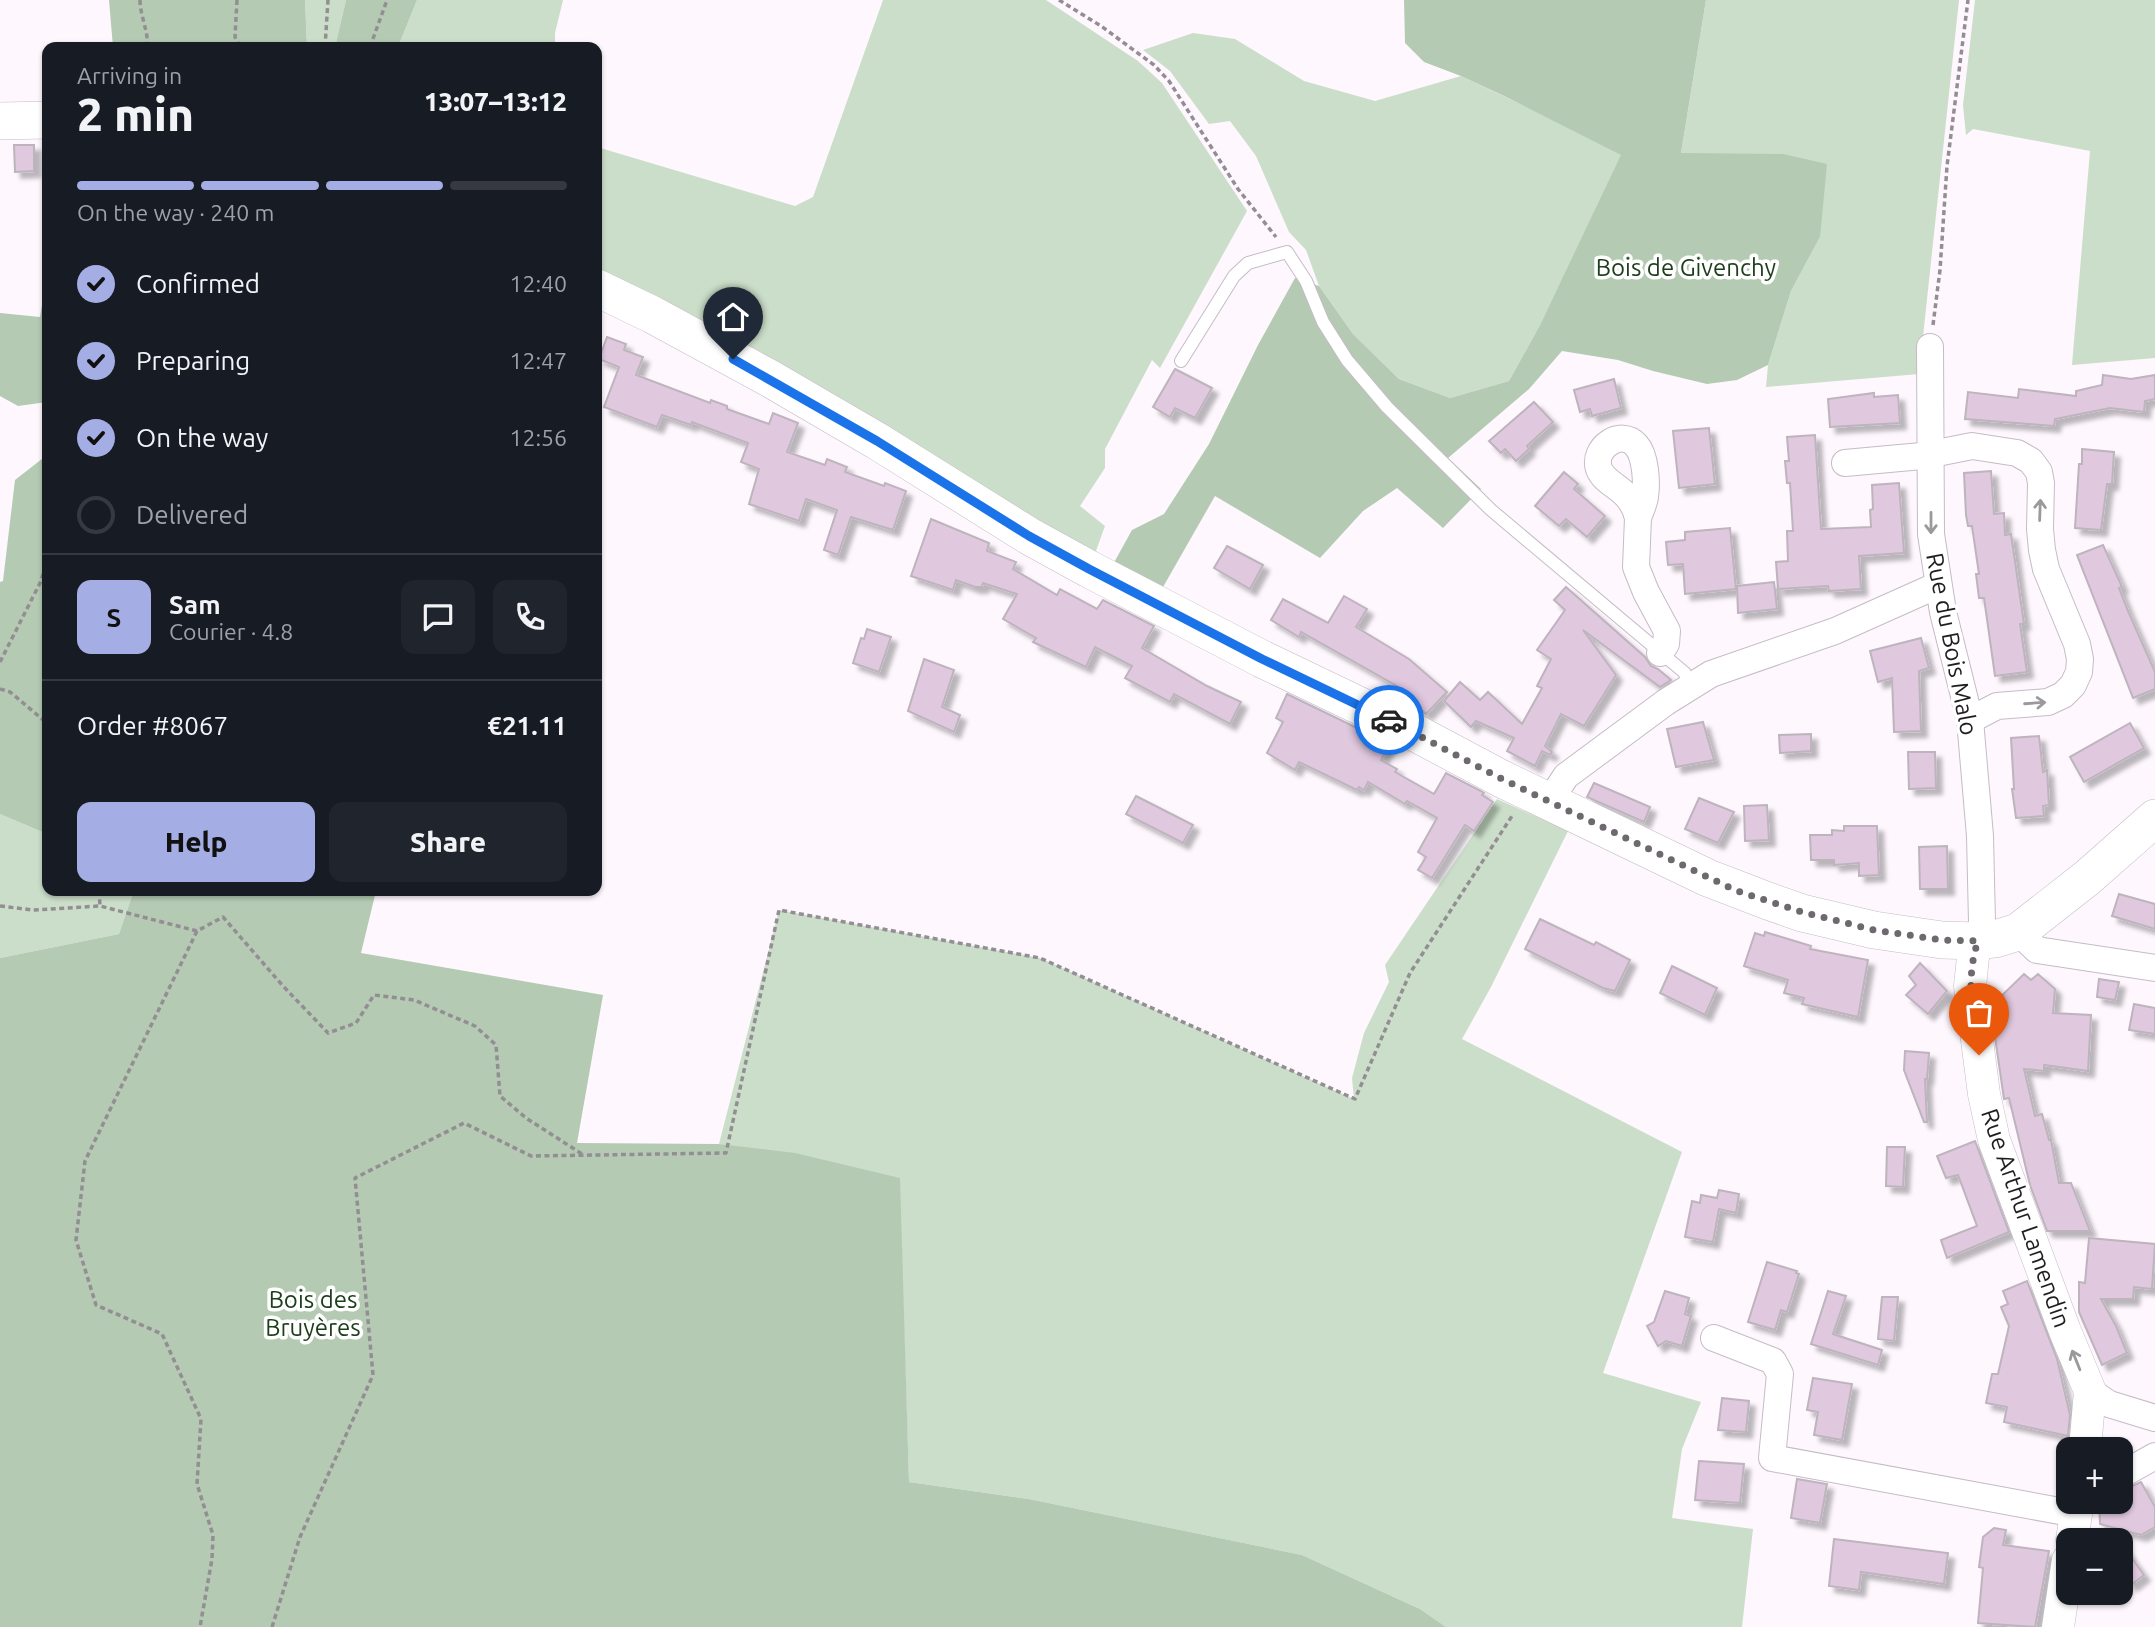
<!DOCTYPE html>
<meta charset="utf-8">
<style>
:root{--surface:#171b24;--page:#20242c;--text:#f1f3f6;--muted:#9ea1a6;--line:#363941;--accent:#a5aee4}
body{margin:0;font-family:Ubuntu,sans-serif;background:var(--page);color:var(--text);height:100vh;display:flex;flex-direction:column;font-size:26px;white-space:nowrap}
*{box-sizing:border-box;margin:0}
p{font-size:23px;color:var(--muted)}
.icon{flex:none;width:38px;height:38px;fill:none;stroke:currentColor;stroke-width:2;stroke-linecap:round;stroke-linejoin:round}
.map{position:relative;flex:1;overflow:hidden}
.drawer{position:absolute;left:42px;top:42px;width:560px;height:854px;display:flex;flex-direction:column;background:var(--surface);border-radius:14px;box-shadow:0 2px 5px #0004}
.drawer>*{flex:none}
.buttons{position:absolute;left:2056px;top:1437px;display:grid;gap:14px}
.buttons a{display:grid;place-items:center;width:77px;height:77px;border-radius:14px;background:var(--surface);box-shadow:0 2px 5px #0004;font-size:35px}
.pin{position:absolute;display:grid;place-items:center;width:60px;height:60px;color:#fff;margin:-72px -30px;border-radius:50% 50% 50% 0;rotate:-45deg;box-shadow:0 0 7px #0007}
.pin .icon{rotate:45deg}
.courier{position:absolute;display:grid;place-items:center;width:70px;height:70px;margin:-35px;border:5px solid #1a73e8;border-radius:50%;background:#fff;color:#222;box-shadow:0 2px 9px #0007}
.headline em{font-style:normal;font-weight:800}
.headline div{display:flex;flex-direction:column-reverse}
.headline{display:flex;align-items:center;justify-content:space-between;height:119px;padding:0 35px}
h1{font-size:46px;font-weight:800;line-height:52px}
.bar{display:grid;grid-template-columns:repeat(4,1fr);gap:10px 7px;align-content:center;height:84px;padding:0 35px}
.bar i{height:9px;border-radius:5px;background:var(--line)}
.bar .on{background:var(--accent)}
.bar p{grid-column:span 4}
.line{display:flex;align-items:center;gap:18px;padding:0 35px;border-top:2px solid var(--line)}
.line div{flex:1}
.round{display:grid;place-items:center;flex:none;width:74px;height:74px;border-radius:14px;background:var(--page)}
ol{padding:0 35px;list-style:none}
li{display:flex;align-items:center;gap:21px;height:77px}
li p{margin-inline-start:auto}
li .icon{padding:7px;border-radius:50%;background:var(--accent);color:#111;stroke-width:4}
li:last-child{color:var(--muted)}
li i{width:38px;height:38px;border:4px solid var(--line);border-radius:50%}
.primary-button{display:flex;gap:14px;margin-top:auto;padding:14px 35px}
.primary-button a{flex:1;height:80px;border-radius:14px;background:var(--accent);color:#111;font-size:28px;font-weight:800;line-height:80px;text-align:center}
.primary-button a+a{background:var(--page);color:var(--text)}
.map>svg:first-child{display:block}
</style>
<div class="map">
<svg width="2155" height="1627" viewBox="0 0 2155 1627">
<defs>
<filter id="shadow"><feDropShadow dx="6" dy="6" stdDeviation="2" flood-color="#0004"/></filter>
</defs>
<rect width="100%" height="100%" fill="#fef7fe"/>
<g fill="#cbdec9">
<path d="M305,0H346L335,47H307Z"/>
<path d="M417,0H563L555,33V47H398Z"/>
<path d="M883,0H1046L1138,61L1162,83L1247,211L1160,368L1152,360L1105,449V468L1080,506L1105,526L1093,559L597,271V147L795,206L813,197Z"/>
<path d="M1706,0H1959L1919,374L1766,387L1768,365L1791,291L1820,237L1681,153Z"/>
<path d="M1975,0H2155V358L2072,365L2090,151L1973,129L1966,135L1963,105Z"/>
<path d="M1193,33L1235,39L1304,81L1375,101L1461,76L1565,125L1622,155L1540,325L1509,381L1450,398L1399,379L1353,334L1319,286L1306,250L1289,232L1256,156L1230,121L1209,124L1170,71L1143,50Z"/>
<path d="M1497,799L1568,831L1491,987L1462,1039L1682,1152L1603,1373L1701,1402L1682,1449L1672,1518L1753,1529L1742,1627H1446L1420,1609L1302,1555L1029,1499L909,1482L899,1178L719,1144L779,910L1040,958L1354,1099L1352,1078L1364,1033L1389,982L1385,965Z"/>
<path d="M0,814L47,834V891H132V896L119,934L0,958Z"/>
</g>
<g fill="#b4cab2">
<path d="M109,0H305L307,47H113Z"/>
<path d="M346,0H417L398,47H335Z"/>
<path d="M1404,0H1706L1681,153L1783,154L1827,164L1820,237L1791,291L1768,365L1737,380L1707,384L1653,371L1618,360L1562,351L1529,389L1448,458L1481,489L1443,528L1397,488L1363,511L1320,558L1215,496L1159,594L1111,568L1132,530L1164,514L1209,444L1258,345L1295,278L1319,286L1353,334L1399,379L1450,398L1509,381L1540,325L1621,155L1504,96L1461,76L1424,62L1405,43Z"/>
<path d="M47,274V402L18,406L0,396V313L40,317Z"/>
<path d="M47,455V834L0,814V582L3,581L15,480Z"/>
<path d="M132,891H376L361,953L603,995L577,1143L719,1144L795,1153L900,1178L909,1482L1029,1499L1302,1555L1420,1609L1446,1627H0V958L119,934L132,896Z"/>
</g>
<g fill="#e0c8df" stroke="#bdb4bd" stroke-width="2" filter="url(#shadow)">
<path d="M14,145H34V171L15,172Z"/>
<path d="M607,337L626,344L624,350L643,357L636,375L710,403L711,400L727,406V409L769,424L773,413L798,423L787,452L825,465L827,459L847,467L845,472L884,486L885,483L906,491L893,530L851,517L838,555L824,550L837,510L806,499L799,521L749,504L759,469L741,462L748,443L692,422L691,425L662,415L657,427L604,407L619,367L599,359Z"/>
<path d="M1175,369L1212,388L1195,418L1175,408L1170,417L1153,407Z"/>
<path d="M2103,375L2131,379L2155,375V399L2145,401L2144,412L2110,408L2055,419L2054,426L1965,419L1968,392L2018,398L2019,389L2076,396V391L2102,385Z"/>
<path d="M1614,379L1621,408L1592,416L1590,409L1580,412L1574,390Z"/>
<path d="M1874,393V397L1898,395L1900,423L1830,427L1828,399Z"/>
<path d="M1534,402L1553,422L1527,446L1529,449L1516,461L1505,449L1501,453L1489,441Z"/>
<path d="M1709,428L1715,484L1679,488L1673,431Z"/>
<path d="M1815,435L1821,529L1871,527L1870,510L1873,509L1872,485L1899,483L1904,553L1859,556L1861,589L1829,591L1828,586L1778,589L1776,562L1788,561L1787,531H1793L1790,483H1787L1785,461H1789L1787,437Z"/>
<path d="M2082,449L2114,452L2112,484H2107L2101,530L2075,528L2079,464H2082Z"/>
<path d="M1991,471L1994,514L2004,513L2005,535L2011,534L2024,624H2020L2027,672L1995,676L1984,598H1979L1976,574H1979L1972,526H1968L1966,515L1964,473Z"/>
<path d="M1564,472L1578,484L1574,489L1605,516L1587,537L1566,519L1559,526L1535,506Z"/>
<path d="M931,519L989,543L987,551L1016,562L1013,569L1057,595L1060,589L1097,609L1103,600L1154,626L1142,648L1207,686L1241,702L1230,724L1174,694L1170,702L1125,678L1132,666L1095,647L1086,667L1033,642L1036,638L1003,619L1017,594L983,583L982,587H975L956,580L953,590L911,576Z"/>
<path d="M1730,528L1736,589L1685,594L1683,564L1668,565L1666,542L1685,540V532Z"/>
<path d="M2103,545L2122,587L2119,588L2128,611L2155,672V689L2133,698L2077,555Z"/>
<path d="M1227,546L1263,565L1250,589L1214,568Z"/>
<path d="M1774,582L1777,609L1738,613L1737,586Z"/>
<path d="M1566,587L1645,657L1651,666L1658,669L1671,680L1660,687L1583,630L1616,675L1584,726L1561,714L1545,746L1552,752L1550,755L1542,751L1535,766L1507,751L1514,738L1476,721L1471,727L1444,701L1460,682L1480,700L1488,692L1522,724L1542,688L1537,686L1551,659L1537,650L1565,610L1554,600Z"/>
<path d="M1344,596L1367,609L1356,627L1409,659L1447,692L1426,714L1401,691L1402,689L1301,632L1299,637L1271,620L1283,599L1328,623Z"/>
<path d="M867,629L891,637L879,672L853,663L861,638L864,639Z"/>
<path d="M1921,638L1929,668L1919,671L1921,731L1894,732L1892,678L1878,682L1870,651Z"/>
<path d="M924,659L954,670L942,707L960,715L954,732L908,711Z"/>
<path d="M1287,694L1390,744L1381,760L1397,769L1395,772L1434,794L1446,773L1481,791L1484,793L1482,795L1493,802L1474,831L1465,825L1432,878L1418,870L1426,857L1418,852L1437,818L1407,801L1405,804L1368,782L1364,790L1359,787L1357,790L1299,762L1295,770L1267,753L1283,722L1276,718Z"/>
<path d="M1703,722L1714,760L1676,767L1667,729Z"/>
<path d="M2130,723L2144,748L2084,782L2070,757Z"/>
<path d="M1811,734V751L1780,753L1779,735Z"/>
<path d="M2039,736L2043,772L2047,770L2049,805L2043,806L2044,816L2016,818L2012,789H2014L2011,738Z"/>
<path d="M1908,752H1935L1936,788L1909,789Z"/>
<path d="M1594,783L1650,807L1644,822L1587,797Z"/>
<path d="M1136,796L1193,825L1183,843L1126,814Z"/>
<path d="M1699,798L1734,812L1718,843L1685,829Z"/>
<path d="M1767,805L1769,840L1745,841L1744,806Z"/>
<path d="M1844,826H1877L1879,875L1859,876V863L1834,865V860H1811L1810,835H1832V830L1844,831Z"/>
<path d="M1947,846L1948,889H1920L1919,847Z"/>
<path d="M2119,894L2155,904V929L2112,916Z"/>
<path d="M1540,919L1594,945L1596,942L1630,960L1615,991L1603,988L1525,949Z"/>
<path d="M1765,932L1811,946L1810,949L1868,960L1858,1017L1802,1004L1804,998L1784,993L1788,980L1744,966L1755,933L1764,936Z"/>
<path d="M1920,963L1947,991L1928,1014L1906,995L1916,985L1909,976Z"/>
<path d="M1672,966L1717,988L1705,1015L1660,993Z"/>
<path d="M2024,974L2031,980L2038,974L2055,989L2053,1013L2091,1015L2088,1071L2044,1065V1071L2024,1069L2035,1116L2042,1114L2049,1140H2051L2059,1183H2071L2090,1231H2047L2030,1185L2009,1098L2004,1099L1994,1030L1998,1012L1992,1005Z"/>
<path d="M2099,979L2119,982L2115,1000L2097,997Z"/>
<path d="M2134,1004L2155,1008V1034L2129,1030Z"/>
<path d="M1905,1051L1929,1053L1927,1079H1925L1927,1122H1924L1904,1070Z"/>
<path d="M1975,1141L2009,1232L1947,1258L1941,1240L1977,1226L1958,1175L1946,1178L1937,1156Z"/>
<path d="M1887,1147H1905L1903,1187L1886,1186Z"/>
<path d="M1719,1190L1739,1194L1736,1213L1719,1209L1713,1242L1685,1237L1692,1201L1700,1203L1701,1195L1717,1198Z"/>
<path d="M2089,1238L2155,1244L2152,1289L2134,1287L2133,1299H2101L2116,1326L2127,1353L2102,1365L2079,1312V1282L2085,1283Z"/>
<path d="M1767,1262L1797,1271L1796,1273L1799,1274L1787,1312L1781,1310L1775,1330L1748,1322Z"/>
<path d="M2027,1281L2057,1359L2070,1415L2068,1436L2004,1422L2007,1407L1986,1403L1992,1374H1998L2009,1326L2001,1307L2008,1304L2003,1291Z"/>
<path d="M1665,1291L1689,1298L1685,1314L1691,1316L1682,1346L1666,1341L1658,1346L1647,1326L1654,1322Z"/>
<path d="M1828,1291L1846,1296L1833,1334L1882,1350L1878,1365L1811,1344Z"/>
<path d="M1882,1297H1898L1894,1341L1878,1339Z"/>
<path d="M1813,1378L1852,1384L1842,1440L1814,1435L1818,1412L1807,1410Z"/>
<path d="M1722,1398L1749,1401L1746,1432L1718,1430Z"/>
<path d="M1699,1461L1744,1464L1740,1503L1695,1500Z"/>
<path d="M1797,1479L1827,1484L1820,1523L1791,1518Z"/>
<path d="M2141,1482L2155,1507V1527L2141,1535L2100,1524L2099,1502H2121V1491Z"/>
<path d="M1994,1528L2006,1530L2003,1545L2049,1551L2035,1627L1978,1623L1983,1568L1979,1567L1983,1537Z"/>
<path d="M1834,1539L1948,1553L1944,1584L1861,1572L1859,1590L1829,1586Z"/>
<path d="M2121,1543L2144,1575L2131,1585L2121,1570Z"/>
</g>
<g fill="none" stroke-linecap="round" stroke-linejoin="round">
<g stroke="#c5bcc5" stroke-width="14">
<path id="service" d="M1181,361L1234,276L1248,263L1287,252L1306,281L1323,322L1347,360L1387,407L1491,510L1685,673L1688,687"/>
</g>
<g stroke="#c5bcc5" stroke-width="28">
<g id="minor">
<path d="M1930,347L1931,534L1943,612L1970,720L1980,836L1982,922L1978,941"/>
<path d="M1845,463L1922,456L1972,446L2017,453L2031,461L2039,472L2041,483L2040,529L2042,550L2046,569L2077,644L2080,659L2079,672L2073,685L2063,695L2048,702L1997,706L1970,720"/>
<path d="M1638,518C1640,512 1644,504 1645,497C1647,483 1646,456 1636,445C1621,428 1592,448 1599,469C1606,487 1631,487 1638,518L1636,567L1646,592L1667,631L1666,644L1660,653"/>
<path d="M1549,802L1566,776L1666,702L1711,674L1835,631L1938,585"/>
<path d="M2018,932L2037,950L2155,968"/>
<path d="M1714,1338L1773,1361L1780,1374L1772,1458L2076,1514"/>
<path d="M2090,1391L2109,1404L2155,1418"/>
<path d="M2121,1475L2155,1456"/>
</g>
</g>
<g stroke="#c5bcc5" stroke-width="33">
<g id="tertiary">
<path d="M1978,941L1973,957L1970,986L1984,1094L1994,1140L2065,1331L2090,1391L2085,1449"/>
<path d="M2072,1540L2078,1502"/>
<path d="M2058,1627L2068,1560"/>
</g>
</g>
<g stroke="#c5bcc5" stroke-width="38">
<g id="secondary">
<path d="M0,121L47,120"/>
<path d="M597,288L653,315L769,378L877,441L1029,536L1089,569L1262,659L1410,730L1502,779L1708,878L1768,901L1802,913L1874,930L1942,940L1978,941L1995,939L2018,932L2087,878L2155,818"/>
</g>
</g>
<g stroke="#938e93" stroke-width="3.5" stroke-dasharray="5 3.5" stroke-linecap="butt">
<path d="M140,0C140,16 149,32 147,47"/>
<path d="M237,0L235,37L240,47"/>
<path d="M1059,0L1101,26L1154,65L1169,81L1238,189L1276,237"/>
<path d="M325,47L328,0"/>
<path d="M370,47L387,0"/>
<path d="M1933,325L1940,270L1947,166L1968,0"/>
<path d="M0,662L40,583L47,563"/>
<path d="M0,689L10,692L47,723"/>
<path d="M99,891L100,906"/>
<path d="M0,906L33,910L100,906L197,931L223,917L283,986L328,1033L356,1023L374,995L414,1000L475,1026L496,1045L500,1096L526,1118L582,1154"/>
<path d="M197,931L85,1161L76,1240L96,1305L162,1334L201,1419L197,1484L213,1535L212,1559L200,1627"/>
<path d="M272,1627L300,1537L373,1375L355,1178L464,1123L531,1156L726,1153L779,910L1040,958L1355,1099L1410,973L1512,816"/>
</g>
<use href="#service" stroke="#fff" stroke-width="12"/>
<use href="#minor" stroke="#fff" stroke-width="26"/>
<use href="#tertiary" stroke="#fff" stroke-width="32"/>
<use href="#secondary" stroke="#fff" stroke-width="37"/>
</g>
<defs><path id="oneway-shaft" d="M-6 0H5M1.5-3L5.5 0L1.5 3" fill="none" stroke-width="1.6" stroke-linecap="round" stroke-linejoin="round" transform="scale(1.75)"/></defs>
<g stroke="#9b999b">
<use href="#oneway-shaft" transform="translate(2040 510) rotate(-88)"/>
<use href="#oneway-shaft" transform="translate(1931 523) rotate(90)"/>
<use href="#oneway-shaft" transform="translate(2035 703) rotate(-4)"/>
<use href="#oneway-shaft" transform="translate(2076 1360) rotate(-112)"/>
</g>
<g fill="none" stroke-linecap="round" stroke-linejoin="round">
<path stroke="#6e696e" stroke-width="7" stroke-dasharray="0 12.6" d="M1389,720L1502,779L1737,891L1802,912L1874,930L1942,940L1978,941C1965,979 1973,1017 1979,1055"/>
<path stroke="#1a73e8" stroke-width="9" d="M733,359L877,441L1029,536L1089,569L1262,659L1389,720"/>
</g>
<g text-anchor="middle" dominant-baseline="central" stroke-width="7" stroke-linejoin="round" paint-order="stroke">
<g font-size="24" fill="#1c3e1a" stroke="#fff">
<text x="1686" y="267">Bois de Givenchy</text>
<text x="313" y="1299">Bois des<tspan x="313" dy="28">Bruyères</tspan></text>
</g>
<g font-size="24" fill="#201d20" stroke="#fff">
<text transform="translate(1952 644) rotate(79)">Rue du Bois Malo</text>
<text transform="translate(2026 1218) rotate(71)">Rue Arthur Lamendin</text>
</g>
</g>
</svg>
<div class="buttons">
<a>+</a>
<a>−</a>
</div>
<div class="pin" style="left:1979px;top:1055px;background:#ea580c"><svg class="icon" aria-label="bag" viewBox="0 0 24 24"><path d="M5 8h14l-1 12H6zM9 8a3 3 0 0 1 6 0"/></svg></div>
<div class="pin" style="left:733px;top:359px;background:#1f2937"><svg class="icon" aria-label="home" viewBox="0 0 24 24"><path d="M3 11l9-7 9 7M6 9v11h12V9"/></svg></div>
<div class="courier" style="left:1389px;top:720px"><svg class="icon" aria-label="car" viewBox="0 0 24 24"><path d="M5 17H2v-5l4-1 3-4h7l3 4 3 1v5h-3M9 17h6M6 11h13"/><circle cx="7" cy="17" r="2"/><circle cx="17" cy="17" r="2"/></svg></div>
<section class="drawer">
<div class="headline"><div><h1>2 min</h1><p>Arriving in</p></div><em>13:07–13:12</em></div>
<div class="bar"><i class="on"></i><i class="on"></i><i class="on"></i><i></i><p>On the way · 240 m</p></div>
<ol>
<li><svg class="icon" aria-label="check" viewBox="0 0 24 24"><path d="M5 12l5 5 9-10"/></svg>Confirmed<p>12:40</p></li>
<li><svg class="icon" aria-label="check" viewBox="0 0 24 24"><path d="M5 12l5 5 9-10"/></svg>Preparing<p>12:47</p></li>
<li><svg class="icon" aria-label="check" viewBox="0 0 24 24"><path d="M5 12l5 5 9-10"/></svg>On the way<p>12:56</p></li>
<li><i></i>Delivered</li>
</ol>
<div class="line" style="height:126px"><b class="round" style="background:var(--accent);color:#111">S</b><div><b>Sam</b><p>Courier · 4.8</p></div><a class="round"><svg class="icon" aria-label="chat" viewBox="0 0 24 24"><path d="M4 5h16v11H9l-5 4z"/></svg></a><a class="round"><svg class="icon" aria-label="phone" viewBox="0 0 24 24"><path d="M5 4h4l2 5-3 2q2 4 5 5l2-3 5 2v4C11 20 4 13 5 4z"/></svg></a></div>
<div class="line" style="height:91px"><div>Order #8067</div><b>€21.11</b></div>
<div class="primary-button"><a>Help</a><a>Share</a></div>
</section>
</div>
